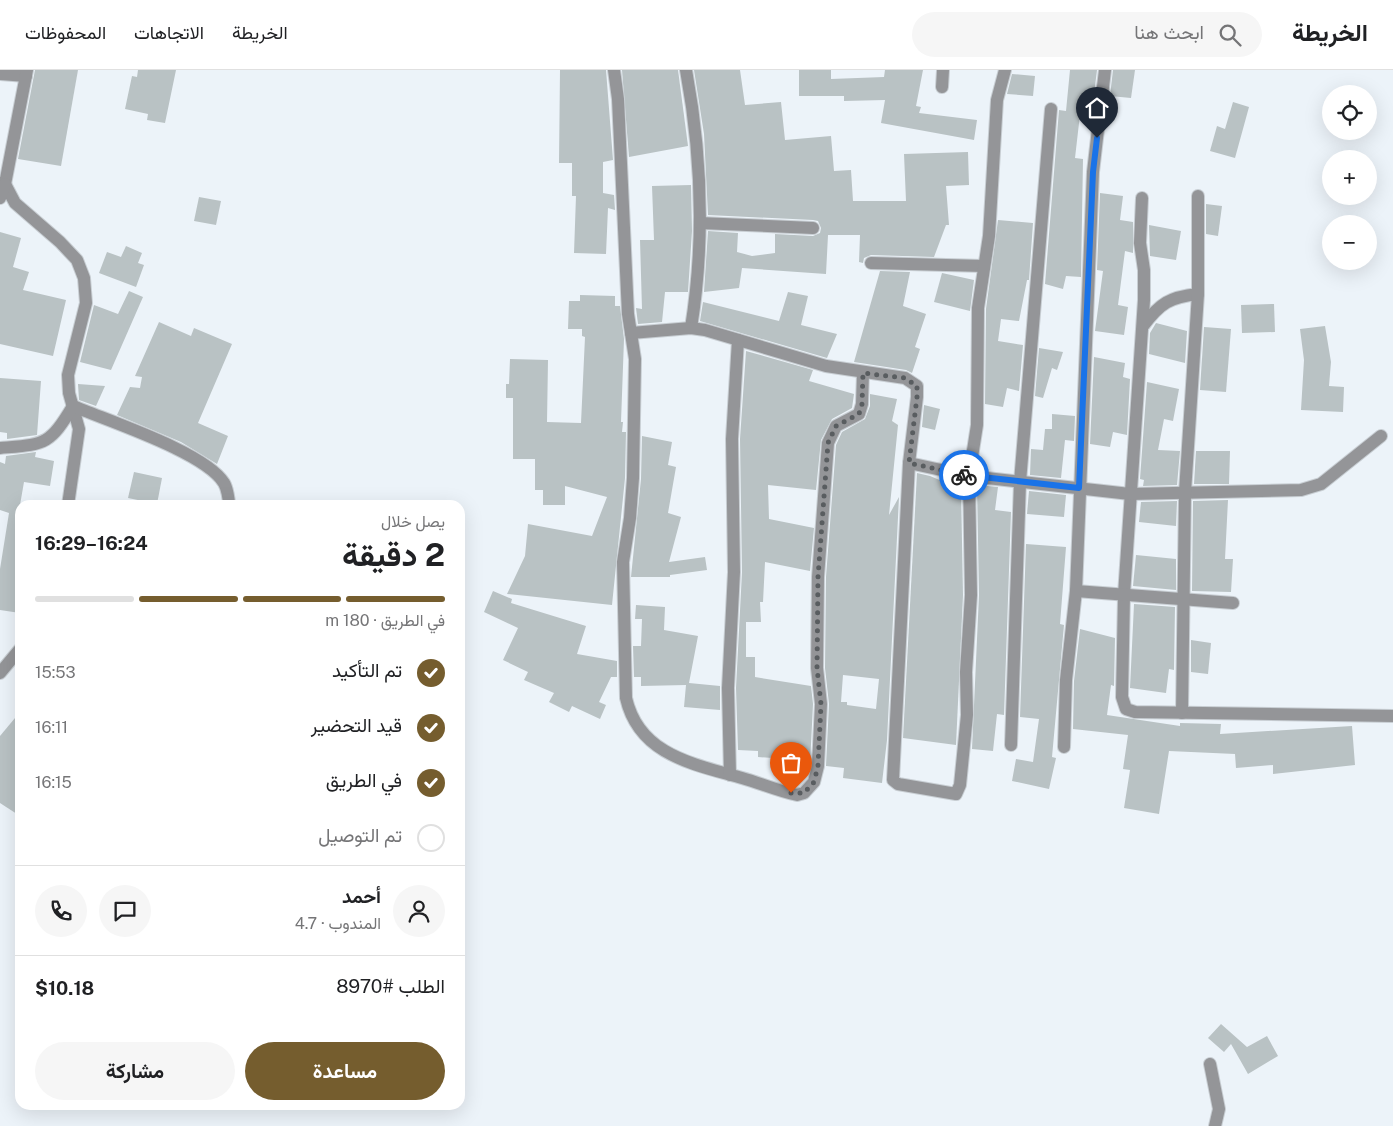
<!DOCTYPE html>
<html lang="ar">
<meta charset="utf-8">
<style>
:root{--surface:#fff;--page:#f6f6f6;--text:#202124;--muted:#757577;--line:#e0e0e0;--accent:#755d2e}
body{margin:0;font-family:"Public Sans",Vazirmatn,sans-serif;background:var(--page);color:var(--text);direction:rtl;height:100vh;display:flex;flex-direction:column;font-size:19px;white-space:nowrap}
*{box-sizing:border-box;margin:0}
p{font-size:16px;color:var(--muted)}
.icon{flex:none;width:28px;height:28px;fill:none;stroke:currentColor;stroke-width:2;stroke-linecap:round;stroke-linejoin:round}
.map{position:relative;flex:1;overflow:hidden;direction:ltr}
.side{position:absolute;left:15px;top:430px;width:450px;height:610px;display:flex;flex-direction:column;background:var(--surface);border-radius:15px;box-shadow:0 5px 20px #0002;direction:rtl}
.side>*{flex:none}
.controls{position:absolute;left:1322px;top:15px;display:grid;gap:10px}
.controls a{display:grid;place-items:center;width:55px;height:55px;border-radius:50%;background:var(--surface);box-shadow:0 5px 20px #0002;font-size:25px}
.pin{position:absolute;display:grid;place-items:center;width:42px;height:42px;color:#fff;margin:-51px -21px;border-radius:50% 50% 50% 0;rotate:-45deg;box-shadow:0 0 5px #0007}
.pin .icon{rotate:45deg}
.courier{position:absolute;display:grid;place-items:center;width:50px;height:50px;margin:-25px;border:4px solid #1a73e8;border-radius:50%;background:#fff;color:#222;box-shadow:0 1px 6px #0007}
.summary em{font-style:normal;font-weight:700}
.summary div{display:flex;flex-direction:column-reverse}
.summary{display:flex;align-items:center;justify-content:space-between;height:85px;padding:0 20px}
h1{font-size:32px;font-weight:700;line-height:38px}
.bar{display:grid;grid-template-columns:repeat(4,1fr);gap:8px 5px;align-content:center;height:60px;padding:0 20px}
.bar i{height:6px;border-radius:4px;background:var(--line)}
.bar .selected{background:var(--accent)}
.bar p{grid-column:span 4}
.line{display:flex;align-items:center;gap:12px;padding:0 20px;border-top:1px solid var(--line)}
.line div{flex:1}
.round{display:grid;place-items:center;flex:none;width:52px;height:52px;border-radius:26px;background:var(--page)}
ol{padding:0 20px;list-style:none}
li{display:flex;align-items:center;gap:15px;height:55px}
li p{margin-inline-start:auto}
li .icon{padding:5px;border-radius:50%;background:var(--accent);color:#fff;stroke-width:4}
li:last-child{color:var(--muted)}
li i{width:28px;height:28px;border:2px solid var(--line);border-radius:50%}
.action{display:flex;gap:10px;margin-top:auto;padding:10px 20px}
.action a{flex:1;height:58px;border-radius:30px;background:var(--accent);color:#fff;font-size:20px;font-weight:700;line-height:58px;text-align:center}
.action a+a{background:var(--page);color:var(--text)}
header{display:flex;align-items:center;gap:30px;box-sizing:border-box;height:70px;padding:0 25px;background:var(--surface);border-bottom:1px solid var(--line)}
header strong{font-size:24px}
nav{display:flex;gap:28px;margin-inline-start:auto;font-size:18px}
.search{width:350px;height:45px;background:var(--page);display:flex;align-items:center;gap:12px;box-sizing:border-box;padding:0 18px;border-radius:28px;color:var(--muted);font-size:19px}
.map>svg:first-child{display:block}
</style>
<header>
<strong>الخريطة</strong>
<div class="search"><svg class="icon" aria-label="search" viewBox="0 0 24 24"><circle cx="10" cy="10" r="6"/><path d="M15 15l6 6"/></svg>ابحث هنا</div>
<nav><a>الخريطة</a><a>الاتجاهات</a><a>المحفوظات</a></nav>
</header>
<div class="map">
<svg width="1393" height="1056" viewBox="0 0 1393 1056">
<rect width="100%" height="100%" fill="#ecf3f9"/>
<g fill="#b9c2c4" fill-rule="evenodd">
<path d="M35,0H78L61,96L18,89Z"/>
<path d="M138,0H176L165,53L147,50L148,44L125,39L132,6L137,7Z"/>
<path d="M560,0H606L613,90L603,92V123L614,125L615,140L608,138L606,184L574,183L576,126H572V93H559Z"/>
<path d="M622,0H678L688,76L629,87Z"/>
<path d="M694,0H740L745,35L781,32L785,70L831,66L834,101L851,100L853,131H906L904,84L968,82L969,115L946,116L949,155H946L934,187L871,185L864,188L863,193L859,192L860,165H828L826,204L742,198L739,218L704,222L708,161L738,163L737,182L752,186L775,183V164L813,166L820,163L821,158L818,151L813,150L708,145L704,64Z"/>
<path d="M799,0H831V9L884,7L885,0H923L916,36L921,37L919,43L977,50L974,70L881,53L885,30L844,31V26H799Z"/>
<path d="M1070,0H1097L1094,24L1088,23L1087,28L1082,27L1075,88L1083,89L1081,207L1066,206L1063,219L1045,214L1059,40L1066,41Z"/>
<path d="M1113,0H1135L1131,28L1110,26Z"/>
<path d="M1012,4L1035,6L1033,26L1007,24Z"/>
<path d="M1233,32L1249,37L1235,88L1210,81L1217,56L1225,59Z"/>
<path d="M691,115L692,161L688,222H665L662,252L638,254L636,238L642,239L640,170H654L652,116Z"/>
<path d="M1100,123L1123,126L1120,150L1133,152V183L1125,181L1118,235L1128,237L1124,265L1095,261L1103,201L1097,200Z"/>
<path d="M199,127L221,131L216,155L194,151Z"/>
<path d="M1206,134L1222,136L1218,166L1206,164Z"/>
<path d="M998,150L1033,153L1029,210H1027L1019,251L1001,249L998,271L1023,275L1019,321L1007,318L1003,337L985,334L986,239Z"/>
<path d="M1149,155L1181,161L1176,190L1150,186Z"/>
<path d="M0,162L21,168L13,197L29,202L23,220L66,230L53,286L0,274Z"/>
<path d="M126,176L142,183L138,193L144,195L136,217L99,203L107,182L121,187Z"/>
<path d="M880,201L910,202L903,236L926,244L915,277L920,279L912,303L906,300L854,292Z"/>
<path d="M942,203L974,210L970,241L934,232Z"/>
<path d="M129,221L143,227L111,300L80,292L94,235L118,244Z"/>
<path d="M788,222L808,226L801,255L837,264L827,288L700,251L703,232L779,251Z"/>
<path d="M580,225L615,226V236H620L624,269L621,352H623L622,362H626L625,408L612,535L507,524L525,486L528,454L592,466L607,427L565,416V435H543V420H535V389H513V328H506V314H509L510,289L548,290L547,352L581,353L585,267L582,266V259H568L569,231H580Z"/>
<path d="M1274,234L1275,262L1242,263L1241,235Z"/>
<path d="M159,252L191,266L194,258L232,274L198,353L228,366L217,394L181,372L117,345L130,317L140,318L142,307L135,306Z"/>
<path d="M1156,253L1187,261L1185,293L1149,284L1150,263Z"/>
<path d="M1325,256L1331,292L1329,316L1344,317L1343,342L1301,340L1304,290L1300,259Z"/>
<path d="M1204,257L1231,259L1226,322L1200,320Z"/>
<path d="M1039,278L1063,282L1057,300L1052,298L1043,328L1035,326Z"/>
<path d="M746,281L813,300L809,311L854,324L852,338L832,349L821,370L816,420L768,415L769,449L814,458L810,501L765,492L763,532H760L761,552H746V587H755V607L811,616L813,634L810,694L803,693L804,690L758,687V681L738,680L736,618L742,502L740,369Z"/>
<path d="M1094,287L1125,293L1123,307L1130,309L1127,365L1113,362L1110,377L1090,374Z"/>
<path d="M0,308L41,311L37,365L7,369V363L0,362Z"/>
<path d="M1147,312L1179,319L1173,351L1164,349L1158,380L1180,381L1177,415L1143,416L1144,410L1140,409Z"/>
<path d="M78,314L105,316L96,336L79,330Z"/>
<path d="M870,324L897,329L892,351L898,355L889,445L899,427L887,670L882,713L843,708L844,698L826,696L829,634L825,598L826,507L836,375L842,362L865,349L870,336ZM843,605L879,609L876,639L847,635V632H841Z"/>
<path d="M924,335L940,339L935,360L922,357Z"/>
<path d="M1052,344L1075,346L1074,371L1065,370L1061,408L1030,405L1031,379L1043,380L1045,359H1052Z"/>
<path d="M642,366L672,372L668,395L676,397L668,443L681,447L669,492L705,487L707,500L670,505V507H631L641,409Z"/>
<path d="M1196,381H1230L1229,414H1194Z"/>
<path d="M36,382L35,387L54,391L50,416L24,412L20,435V543L0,540V499L9,443L0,440V392L5,394L6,386Z"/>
<path d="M134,402L162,408L157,434L128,428Z"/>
<path d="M917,403L930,406L961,419L963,525L956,675L903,668Z"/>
<path d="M977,415L998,417L995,440L1011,442L1004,645L997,644L993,681L972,679L979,525Z"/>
<path d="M1029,421L1066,425L1064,447L1027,444Z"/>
<path d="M1228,430L1225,489H1233L1231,522L1192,521L1193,431Z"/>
<path d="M1177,431L1176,456L1139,452L1141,432Z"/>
<path d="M1026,474L1066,477L1060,554L1064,555L1052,687L1056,688L1049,719L1012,711L1016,689L1033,692L1039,649L1020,647Z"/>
<path d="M1136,485L1176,489V520L1133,516Z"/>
<path d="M493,521L512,529L511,533L586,556L577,584L617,591V607H611L599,632L606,635L600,649L572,636L569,642L549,632L554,623L524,610L528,602L503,590L518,558L484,542Z"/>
<path d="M1134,534L1175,537L1174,600L1169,599L1166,623L1130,618Z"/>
<path d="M636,535L665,537L664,560L698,566L689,613L720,616V640L684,637L686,615L641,616V607H634L633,576H641L642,549H635Z"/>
<path d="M1080,559L1115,568L1114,616L1111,615L1107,645L1180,656V653L1221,654L1220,664L1352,656L1355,695L1273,704V695L1236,698L1235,684L1169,681L1159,744L1124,738L1130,700L1123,699L1128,665L1073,659L1074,611Z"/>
<path d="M1191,570L1211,573L1208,604L1191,602Z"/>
<path d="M20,642V746L0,733V666Z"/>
<path d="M1221,954L1247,977L1267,966L1278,986L1248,1004L1231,974L1224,982L1208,968Z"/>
</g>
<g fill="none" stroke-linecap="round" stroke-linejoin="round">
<g stroke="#c8ced3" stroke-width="14">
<g id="minor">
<path d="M614,0L618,29L628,244L635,289L633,408L630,448L623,492L626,628C639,685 693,694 742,708C760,713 778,721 797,725L804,723L814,712L818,696L821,634L817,598L818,507L828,373L836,356L859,344L862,334L863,303"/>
<path d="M686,0C702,86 705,171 691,258"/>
<path d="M0,4L26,6"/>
<path d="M942,17L943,0"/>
<path d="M0,113L5,114L27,0"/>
<path d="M5,114L15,133L60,172L77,190L84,208L86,233L68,305L69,323L79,359L68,435"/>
<path d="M0,128L5,114"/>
<path d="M1142,128L1140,173L1144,200V230L1124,525L1122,627L1126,639L1135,642L1393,646"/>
<path d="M700,153L813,158"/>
<path d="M871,193L984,196"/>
<path d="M1143,256C1160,233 1170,227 1198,224"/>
<path d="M631,263L691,258L705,260L826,296L905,308L917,316V327L909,393L893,710L898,714L956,724L960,715L967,645L966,602L971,525L969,406L977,355L978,238L989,166L997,30L1005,0"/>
<path d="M0,378C45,374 49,376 73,336C108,351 205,382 224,413C227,418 229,429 229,435"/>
<path d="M909,393L969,406L1130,424L1301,420L1321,414L1381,366"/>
<path d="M1076,521L1233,533"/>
<path d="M0,603L20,579"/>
<path d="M1182,643L1185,422L1198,224V126"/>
<path d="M1011,675L1020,412L1051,39"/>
<path d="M1064,677L1066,610L1076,521L1093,102L1105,0"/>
<path d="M730,705L728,618L734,502L732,369L738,270"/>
<path d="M1210,994L1219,1039L1215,1056"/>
</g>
</g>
<use href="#minor" stroke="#949598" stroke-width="12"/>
</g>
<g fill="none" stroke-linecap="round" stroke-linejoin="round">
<path stroke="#595d60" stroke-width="5" stroke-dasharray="0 9" d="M791,723H804L814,712L818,696L821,634L817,598L818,507L828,373L836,356L859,344L862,334L863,303L905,308L917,316V327L909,393L964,405"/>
<path stroke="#1a73e8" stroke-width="6" d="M964,405L1079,418L1093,102L1097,68"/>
</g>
</svg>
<div class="controls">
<a><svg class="icon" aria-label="locate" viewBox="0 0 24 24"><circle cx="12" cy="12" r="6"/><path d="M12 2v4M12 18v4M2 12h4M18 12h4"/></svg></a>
<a>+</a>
<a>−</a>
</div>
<div class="pin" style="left:791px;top:723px;background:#ea580c"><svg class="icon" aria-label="bag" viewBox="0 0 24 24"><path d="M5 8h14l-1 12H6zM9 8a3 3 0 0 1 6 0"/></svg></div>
<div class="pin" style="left:1097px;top:68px;background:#1f2937"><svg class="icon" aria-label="home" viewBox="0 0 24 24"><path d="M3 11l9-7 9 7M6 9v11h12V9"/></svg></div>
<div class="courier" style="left:964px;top:405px"><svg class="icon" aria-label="bike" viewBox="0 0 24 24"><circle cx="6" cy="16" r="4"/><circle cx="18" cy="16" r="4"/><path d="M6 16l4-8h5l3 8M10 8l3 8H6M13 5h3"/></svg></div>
<section class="side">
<div class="summary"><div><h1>2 دقيقة</h1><p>يصل خلال</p></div><em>16:24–16:29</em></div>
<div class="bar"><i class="selected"></i><i class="selected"></i><i class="selected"></i><i></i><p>في الطريق · 180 m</p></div>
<ol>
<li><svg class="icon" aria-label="check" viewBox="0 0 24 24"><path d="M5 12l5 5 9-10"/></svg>تم التأكيد<p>15:53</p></li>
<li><svg class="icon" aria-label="check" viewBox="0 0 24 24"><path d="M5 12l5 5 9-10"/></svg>قيد التحضير<p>16:11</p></li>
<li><svg class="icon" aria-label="check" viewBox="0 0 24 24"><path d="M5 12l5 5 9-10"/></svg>في الطريق<p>16:15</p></li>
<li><i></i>تم التوصيل</li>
</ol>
<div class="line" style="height:90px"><a class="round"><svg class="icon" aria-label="person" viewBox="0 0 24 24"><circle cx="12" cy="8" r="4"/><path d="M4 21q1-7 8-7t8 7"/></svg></a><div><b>أحمد</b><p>المندوب · 4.7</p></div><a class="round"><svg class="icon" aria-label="chat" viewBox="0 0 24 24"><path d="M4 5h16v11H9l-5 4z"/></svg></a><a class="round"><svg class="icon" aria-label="phone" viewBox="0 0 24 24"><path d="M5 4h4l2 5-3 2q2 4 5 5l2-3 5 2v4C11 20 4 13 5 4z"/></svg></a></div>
<div class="line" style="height:65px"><div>الطلب #8970</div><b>$10.18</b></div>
<div class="action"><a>مساعدة</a><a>مشاركة</a></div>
</section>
</div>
